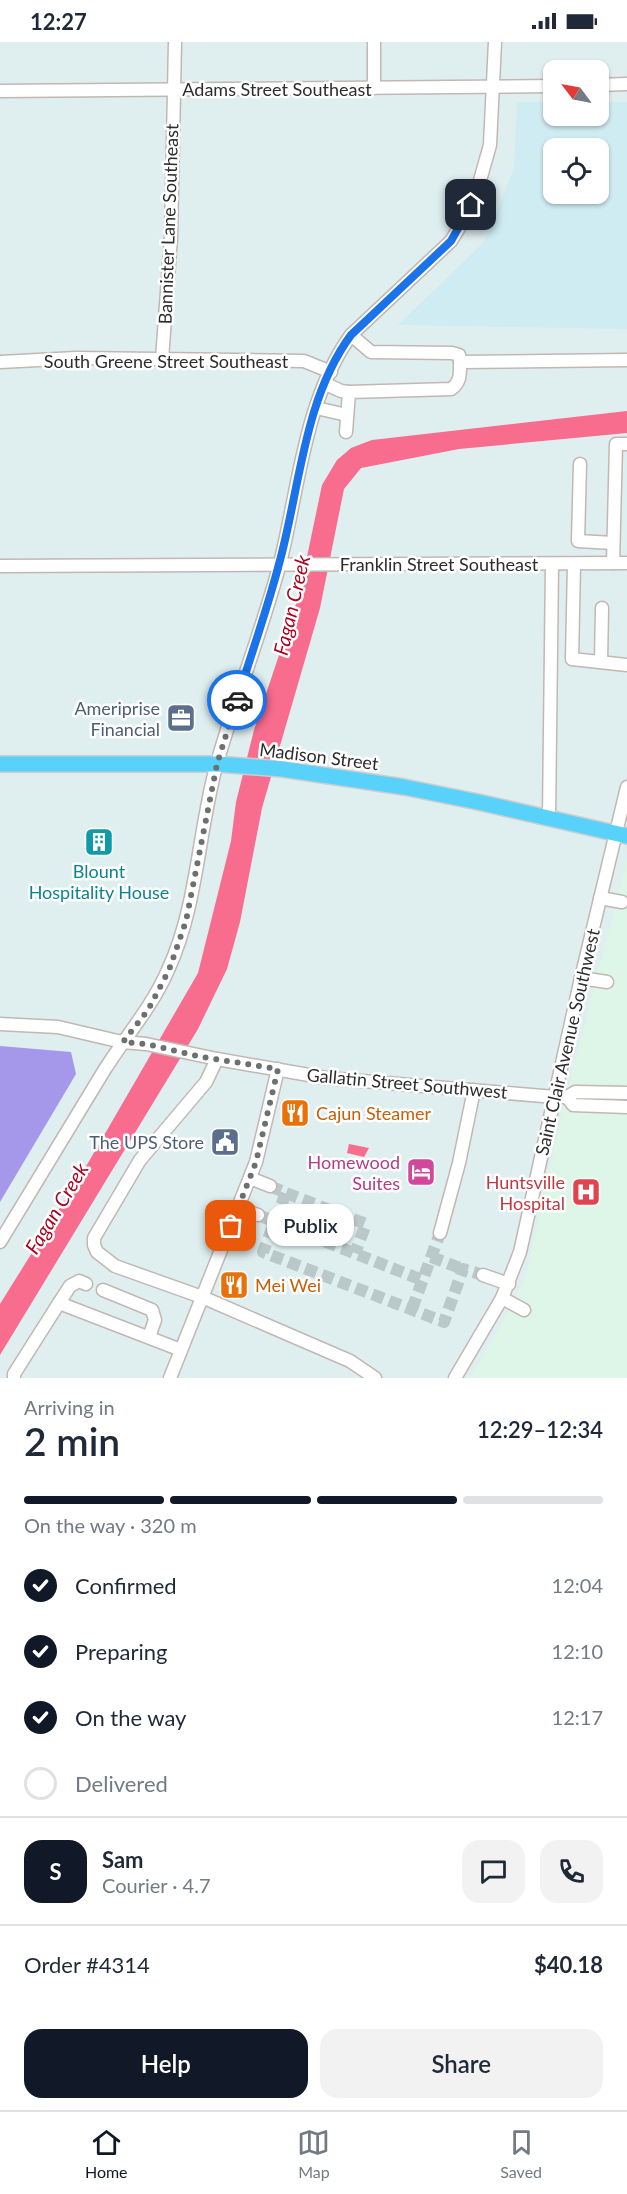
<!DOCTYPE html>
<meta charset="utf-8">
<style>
:root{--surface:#fff;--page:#f2f2f3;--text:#1f2937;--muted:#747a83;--line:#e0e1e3;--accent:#111827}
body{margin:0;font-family:Lato,sans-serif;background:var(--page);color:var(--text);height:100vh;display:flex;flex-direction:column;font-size:22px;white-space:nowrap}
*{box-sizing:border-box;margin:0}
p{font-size:20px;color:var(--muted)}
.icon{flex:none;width:33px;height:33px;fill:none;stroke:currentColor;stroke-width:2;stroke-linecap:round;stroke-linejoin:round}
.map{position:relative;height:1336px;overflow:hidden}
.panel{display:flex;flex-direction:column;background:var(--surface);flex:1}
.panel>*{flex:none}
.needle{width:39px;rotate:302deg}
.buttons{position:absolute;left:543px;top:18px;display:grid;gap:12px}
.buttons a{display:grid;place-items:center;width:66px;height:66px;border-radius:12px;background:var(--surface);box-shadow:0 2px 4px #0004;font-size:30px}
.pin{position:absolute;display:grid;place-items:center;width:51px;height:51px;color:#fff;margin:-26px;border-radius:12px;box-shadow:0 3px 9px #0006}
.courier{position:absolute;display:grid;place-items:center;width:60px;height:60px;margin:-30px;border:4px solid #1a73e8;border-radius:50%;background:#fff;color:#222;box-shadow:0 2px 8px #0007}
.bubble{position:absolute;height:42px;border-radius:18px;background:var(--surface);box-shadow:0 2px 4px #0004;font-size:20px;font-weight:600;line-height:42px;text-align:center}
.headline em{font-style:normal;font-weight:600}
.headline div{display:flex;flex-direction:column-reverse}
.headline{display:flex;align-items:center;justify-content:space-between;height:102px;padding:0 24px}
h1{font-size:39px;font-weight:600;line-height:45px}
.bar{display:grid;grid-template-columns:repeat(4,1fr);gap:9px 6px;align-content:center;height:72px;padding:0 24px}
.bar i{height:8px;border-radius:4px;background:var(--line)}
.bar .active{background:var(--accent)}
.bar p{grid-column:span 4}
.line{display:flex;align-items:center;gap:15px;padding:0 24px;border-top:2px solid var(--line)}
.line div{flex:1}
.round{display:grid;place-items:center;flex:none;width:63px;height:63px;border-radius:18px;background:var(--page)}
ol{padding:0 24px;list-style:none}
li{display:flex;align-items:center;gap:18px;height:66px}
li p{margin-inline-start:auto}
li .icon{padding:6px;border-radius:50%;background:var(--accent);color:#fff;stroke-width:4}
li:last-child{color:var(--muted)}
li i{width:33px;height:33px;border:3px solid var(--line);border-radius:50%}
.cta{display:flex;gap:12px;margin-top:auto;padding:12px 24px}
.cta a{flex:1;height:69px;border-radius:18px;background:var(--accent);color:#fff;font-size:24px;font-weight:600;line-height:69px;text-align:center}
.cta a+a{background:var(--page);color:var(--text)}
.status{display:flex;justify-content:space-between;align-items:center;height:42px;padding:0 30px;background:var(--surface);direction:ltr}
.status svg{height:16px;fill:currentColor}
.tabs{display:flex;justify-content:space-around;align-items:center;height:84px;border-top:2px solid var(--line);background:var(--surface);font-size:16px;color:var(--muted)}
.tabs a{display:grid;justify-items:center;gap:3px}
.tabs .active{color:var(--accent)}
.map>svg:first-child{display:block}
</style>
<div class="status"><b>12:27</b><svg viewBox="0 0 49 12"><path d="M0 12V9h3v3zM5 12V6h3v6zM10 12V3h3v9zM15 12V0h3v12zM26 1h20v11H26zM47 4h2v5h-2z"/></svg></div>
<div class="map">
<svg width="627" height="1336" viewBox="0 0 627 1336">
<rect width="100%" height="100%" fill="#dfeff0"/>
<path fill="#ceecf2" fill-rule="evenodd" d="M517,60H553L554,74H598L599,60H627V287L398,283L485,199L514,126ZM554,106H598V152H554Z"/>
<path fill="#ddf6e8" d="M627,818V1336H470L501,1283L526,1234L563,1067Z"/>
<path fill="#a598ea" d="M0,1004L71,1010L76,1032L0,1160Z"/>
<g fill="#f86c8e">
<path d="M627,369V391L459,407L361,426L344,447L320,566L262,766L240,880L227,927L198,987L0,1313V1262L88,1121L198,931L231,799L236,760L254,688L299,553L322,443L337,418L351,406L372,398Z"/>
<path d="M349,1102L369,1106L364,1115L347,1111Z"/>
</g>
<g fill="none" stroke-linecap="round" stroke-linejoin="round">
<g stroke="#bbc8c9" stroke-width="12" stroke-dasharray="12 6" stroke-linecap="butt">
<path d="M270,1144L286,1151L263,1210L444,1280L463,1227L483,1233"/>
<path d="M286,1151L366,1182L355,1211"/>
<path d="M258,1173L422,1238"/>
<path d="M431,1215L463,1227"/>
<path d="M412,1267L440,1191"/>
</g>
<g stroke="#c2b7b3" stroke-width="15">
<g id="minor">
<path d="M598,43L627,42"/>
<path d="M374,46V0"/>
<path d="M0,49L554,44"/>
<path d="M351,293L371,310L452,311L459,313L460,320"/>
<path d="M162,317L171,195L175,0"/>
<path d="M0,320L76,316L304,319L331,330"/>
<path d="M326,342L341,349L349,350"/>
<path d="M316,366L347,373"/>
<path d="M346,390L349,350L451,347C461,340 460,332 460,320L627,318"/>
<path d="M580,422L578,499L613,501"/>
<path d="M613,521L616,402H627"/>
<path d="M574,522L572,617L627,623"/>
<path d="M0,524L627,521"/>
<path d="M601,620L602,566"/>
<path d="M549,776L552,522"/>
<path d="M600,856L622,860"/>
<path d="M581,936L607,940"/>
<path d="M0,982L58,985L122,1000L146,1002L217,1017L326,1036L555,1055H567L575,1050L627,1051"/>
<path d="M217,1017L206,1040L140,1118L94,1196V1203L97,1210L115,1224L202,1255L350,1319L375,1336"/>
<path d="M567,1055L573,1063L627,1065"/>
<path d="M250,1136L270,1144"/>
<path d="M238,1166L258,1173"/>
<path d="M440,1191L459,1121L474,1048"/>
<path d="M0,1200L105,1027C126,994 152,965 168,928C198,863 198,789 217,721C236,654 262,589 280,521C299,446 304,358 351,293L451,199L465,176L477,149L490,103L495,0"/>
<path d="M483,1233L509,1242"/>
<path d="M103,1248L152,1268L155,1278L149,1295"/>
<path d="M502,1256L524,1268"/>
<path d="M59,1261L70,1244L79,1239L86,1242"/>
<path d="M14,1336V1332L59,1261L181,1308"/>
<path d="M170,1336L256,1120L278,1027"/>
<path d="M455,1336L502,1256L520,1210L581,936L627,745"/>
</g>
</g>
<g stroke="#cdcdcd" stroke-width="18">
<path id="major" d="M0,722H217L282,727L404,745L478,760L627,794"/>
</g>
<use href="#minor" stroke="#fff" stroke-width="12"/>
<use href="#major" stroke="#58d2fb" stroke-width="15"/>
</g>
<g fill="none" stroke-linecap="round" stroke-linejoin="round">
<path stroke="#6b7171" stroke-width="6" stroke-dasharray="0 10.8" d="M231,1184L256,1120L278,1027L202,1015L146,1002L123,1000L148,968L169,928L186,879L217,722L237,658"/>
<path stroke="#1a73e8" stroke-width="8" d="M237,658C251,613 267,568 279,522C300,447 303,358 351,293L451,199L471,163"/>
</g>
<defs>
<g id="office-square" transform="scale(1.5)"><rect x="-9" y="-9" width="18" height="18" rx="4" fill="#5c6f8a" stroke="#fff"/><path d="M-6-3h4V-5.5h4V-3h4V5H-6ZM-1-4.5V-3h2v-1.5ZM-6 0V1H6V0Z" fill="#fff"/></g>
<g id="building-square" transform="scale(1.5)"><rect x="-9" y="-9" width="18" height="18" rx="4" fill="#0f9aa8" stroke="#fff"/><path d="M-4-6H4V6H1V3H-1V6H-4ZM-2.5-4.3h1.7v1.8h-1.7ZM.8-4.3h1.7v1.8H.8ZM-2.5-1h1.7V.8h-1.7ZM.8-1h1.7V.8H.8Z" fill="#fff"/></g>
<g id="restaurant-square" transform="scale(1.5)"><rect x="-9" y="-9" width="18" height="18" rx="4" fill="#e8710a" stroke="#fff"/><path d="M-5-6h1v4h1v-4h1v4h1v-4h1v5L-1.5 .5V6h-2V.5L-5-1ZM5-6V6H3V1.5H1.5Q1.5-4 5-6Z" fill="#fff"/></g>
<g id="civic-square" transform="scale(1.5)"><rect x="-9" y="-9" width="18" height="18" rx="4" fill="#5c6f8a" stroke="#fff"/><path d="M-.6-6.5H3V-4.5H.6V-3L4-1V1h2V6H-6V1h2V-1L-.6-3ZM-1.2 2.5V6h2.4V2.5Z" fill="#fff"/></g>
<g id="hotel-square" transform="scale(1.5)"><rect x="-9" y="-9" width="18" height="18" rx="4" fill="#d1479c" stroke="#fff"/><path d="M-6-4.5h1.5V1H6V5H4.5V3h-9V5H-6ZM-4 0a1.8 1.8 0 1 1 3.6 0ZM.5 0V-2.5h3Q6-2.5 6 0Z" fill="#fff"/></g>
<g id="hospital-square" transform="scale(1.5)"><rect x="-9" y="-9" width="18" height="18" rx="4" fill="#e0444e" stroke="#fff"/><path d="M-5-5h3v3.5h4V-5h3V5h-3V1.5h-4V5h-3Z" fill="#fff"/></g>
</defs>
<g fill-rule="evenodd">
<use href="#office-square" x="181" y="676"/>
<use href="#building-square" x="99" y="800"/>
<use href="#restaurant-square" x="295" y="1071"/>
<use href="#civic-square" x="225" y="1100"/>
<use href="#hotel-square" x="421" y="1130"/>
<use href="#hospital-square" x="586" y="1150"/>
<use href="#restaurant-square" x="234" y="1243"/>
</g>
<g text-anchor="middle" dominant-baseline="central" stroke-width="5" stroke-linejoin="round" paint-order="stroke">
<g font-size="18" fill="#2d2d2d" stroke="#fff">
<text x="277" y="47">Adams Street Southeast</text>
<text transform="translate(168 182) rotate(-88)">Bannister Lane Southeast</text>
<text x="166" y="319">South Greene Street Southeast</text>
<text x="439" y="522">Franklin Street Southeast</text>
<text transform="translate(319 714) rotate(7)">Madison Street</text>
<text transform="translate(567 1000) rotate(-77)">Saint Clair Avenue Southwest</text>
<text transform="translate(407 1041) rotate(5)">Gallatin Street Southwest</text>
</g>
<g font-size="18" fill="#4e5e75" stroke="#fff" text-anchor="end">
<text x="160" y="666">Ameriprise<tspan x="160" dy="21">Financial</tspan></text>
<text x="204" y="1100">The UPS Store</text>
</g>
<g font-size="18" fill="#0d838f" stroke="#fff">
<text x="99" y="829">Blount<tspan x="99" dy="21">Hospitality House</tspan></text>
</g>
<g font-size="18" fill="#c56008" stroke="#fff" text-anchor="start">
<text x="316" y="1071">Cajun Steamer</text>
<text x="255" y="1243">Mei Wei</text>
</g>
<g font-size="18" fill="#b23c85" stroke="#fff" text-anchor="end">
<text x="400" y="1120">Homewood<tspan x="400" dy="21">Suites</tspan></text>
</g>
<g font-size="18" fill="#be3a42" stroke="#fff" text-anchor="end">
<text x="565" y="1140">Huntsville<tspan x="565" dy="21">Hospital</tspan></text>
</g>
<g font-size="20" font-style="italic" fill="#ac031f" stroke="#fff">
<text transform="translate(291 563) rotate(-77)">Fagan Creek</text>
<text transform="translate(56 1166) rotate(-59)">Fagan Creek</text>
</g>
</g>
</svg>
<div class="buttons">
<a><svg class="needle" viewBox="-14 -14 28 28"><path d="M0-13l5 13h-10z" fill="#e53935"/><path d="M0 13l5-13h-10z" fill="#747a83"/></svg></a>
<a><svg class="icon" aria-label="locate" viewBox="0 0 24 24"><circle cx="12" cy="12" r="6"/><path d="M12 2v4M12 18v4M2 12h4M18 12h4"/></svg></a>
</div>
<div class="pin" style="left:231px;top:1184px;background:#ea580c"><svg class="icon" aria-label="bag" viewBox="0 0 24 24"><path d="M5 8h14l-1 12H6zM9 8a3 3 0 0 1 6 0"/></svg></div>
<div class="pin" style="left:471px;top:163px;background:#1f2937"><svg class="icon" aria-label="home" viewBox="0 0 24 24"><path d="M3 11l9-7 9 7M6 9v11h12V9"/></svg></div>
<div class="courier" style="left:237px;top:658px"><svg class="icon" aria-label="car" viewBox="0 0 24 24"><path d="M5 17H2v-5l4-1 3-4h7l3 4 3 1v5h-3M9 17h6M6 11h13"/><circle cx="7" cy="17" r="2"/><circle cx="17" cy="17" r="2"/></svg></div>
<div class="bubble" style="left:267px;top:1162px;width:87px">Publix</div>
</div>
<section class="panel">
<div class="headline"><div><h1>2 min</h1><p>Arriving in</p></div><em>12:29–12:34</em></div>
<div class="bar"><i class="active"></i><i class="active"></i><i class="active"></i><i></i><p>On the way · 320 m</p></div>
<ol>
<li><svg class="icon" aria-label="check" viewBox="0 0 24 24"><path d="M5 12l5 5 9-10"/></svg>Confirmed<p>12:04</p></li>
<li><svg class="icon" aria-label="check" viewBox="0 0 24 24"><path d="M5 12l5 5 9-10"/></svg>Preparing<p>12:10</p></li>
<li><svg class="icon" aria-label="check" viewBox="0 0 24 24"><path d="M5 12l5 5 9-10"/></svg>On the way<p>12:17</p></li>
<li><i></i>Delivered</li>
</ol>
<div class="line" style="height:108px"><b class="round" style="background:var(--accent);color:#fff">S</b><div><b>Sam</b><p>Courier · 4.7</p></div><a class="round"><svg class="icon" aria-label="chat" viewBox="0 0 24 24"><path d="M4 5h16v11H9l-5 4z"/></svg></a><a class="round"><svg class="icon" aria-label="phone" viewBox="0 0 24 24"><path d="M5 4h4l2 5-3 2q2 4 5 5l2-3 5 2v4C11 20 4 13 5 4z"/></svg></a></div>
<div class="line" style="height:78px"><div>Order #4314</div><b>$40.18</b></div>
<div class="cta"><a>Help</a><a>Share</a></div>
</section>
<nav class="tabs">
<a class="active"><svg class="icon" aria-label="home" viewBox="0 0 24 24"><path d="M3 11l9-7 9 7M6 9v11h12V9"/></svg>Home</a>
<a><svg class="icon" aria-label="map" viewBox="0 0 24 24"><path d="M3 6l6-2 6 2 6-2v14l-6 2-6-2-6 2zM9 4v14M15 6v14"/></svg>Map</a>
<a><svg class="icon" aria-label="saved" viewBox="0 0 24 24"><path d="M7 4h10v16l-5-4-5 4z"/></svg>Saved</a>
</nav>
